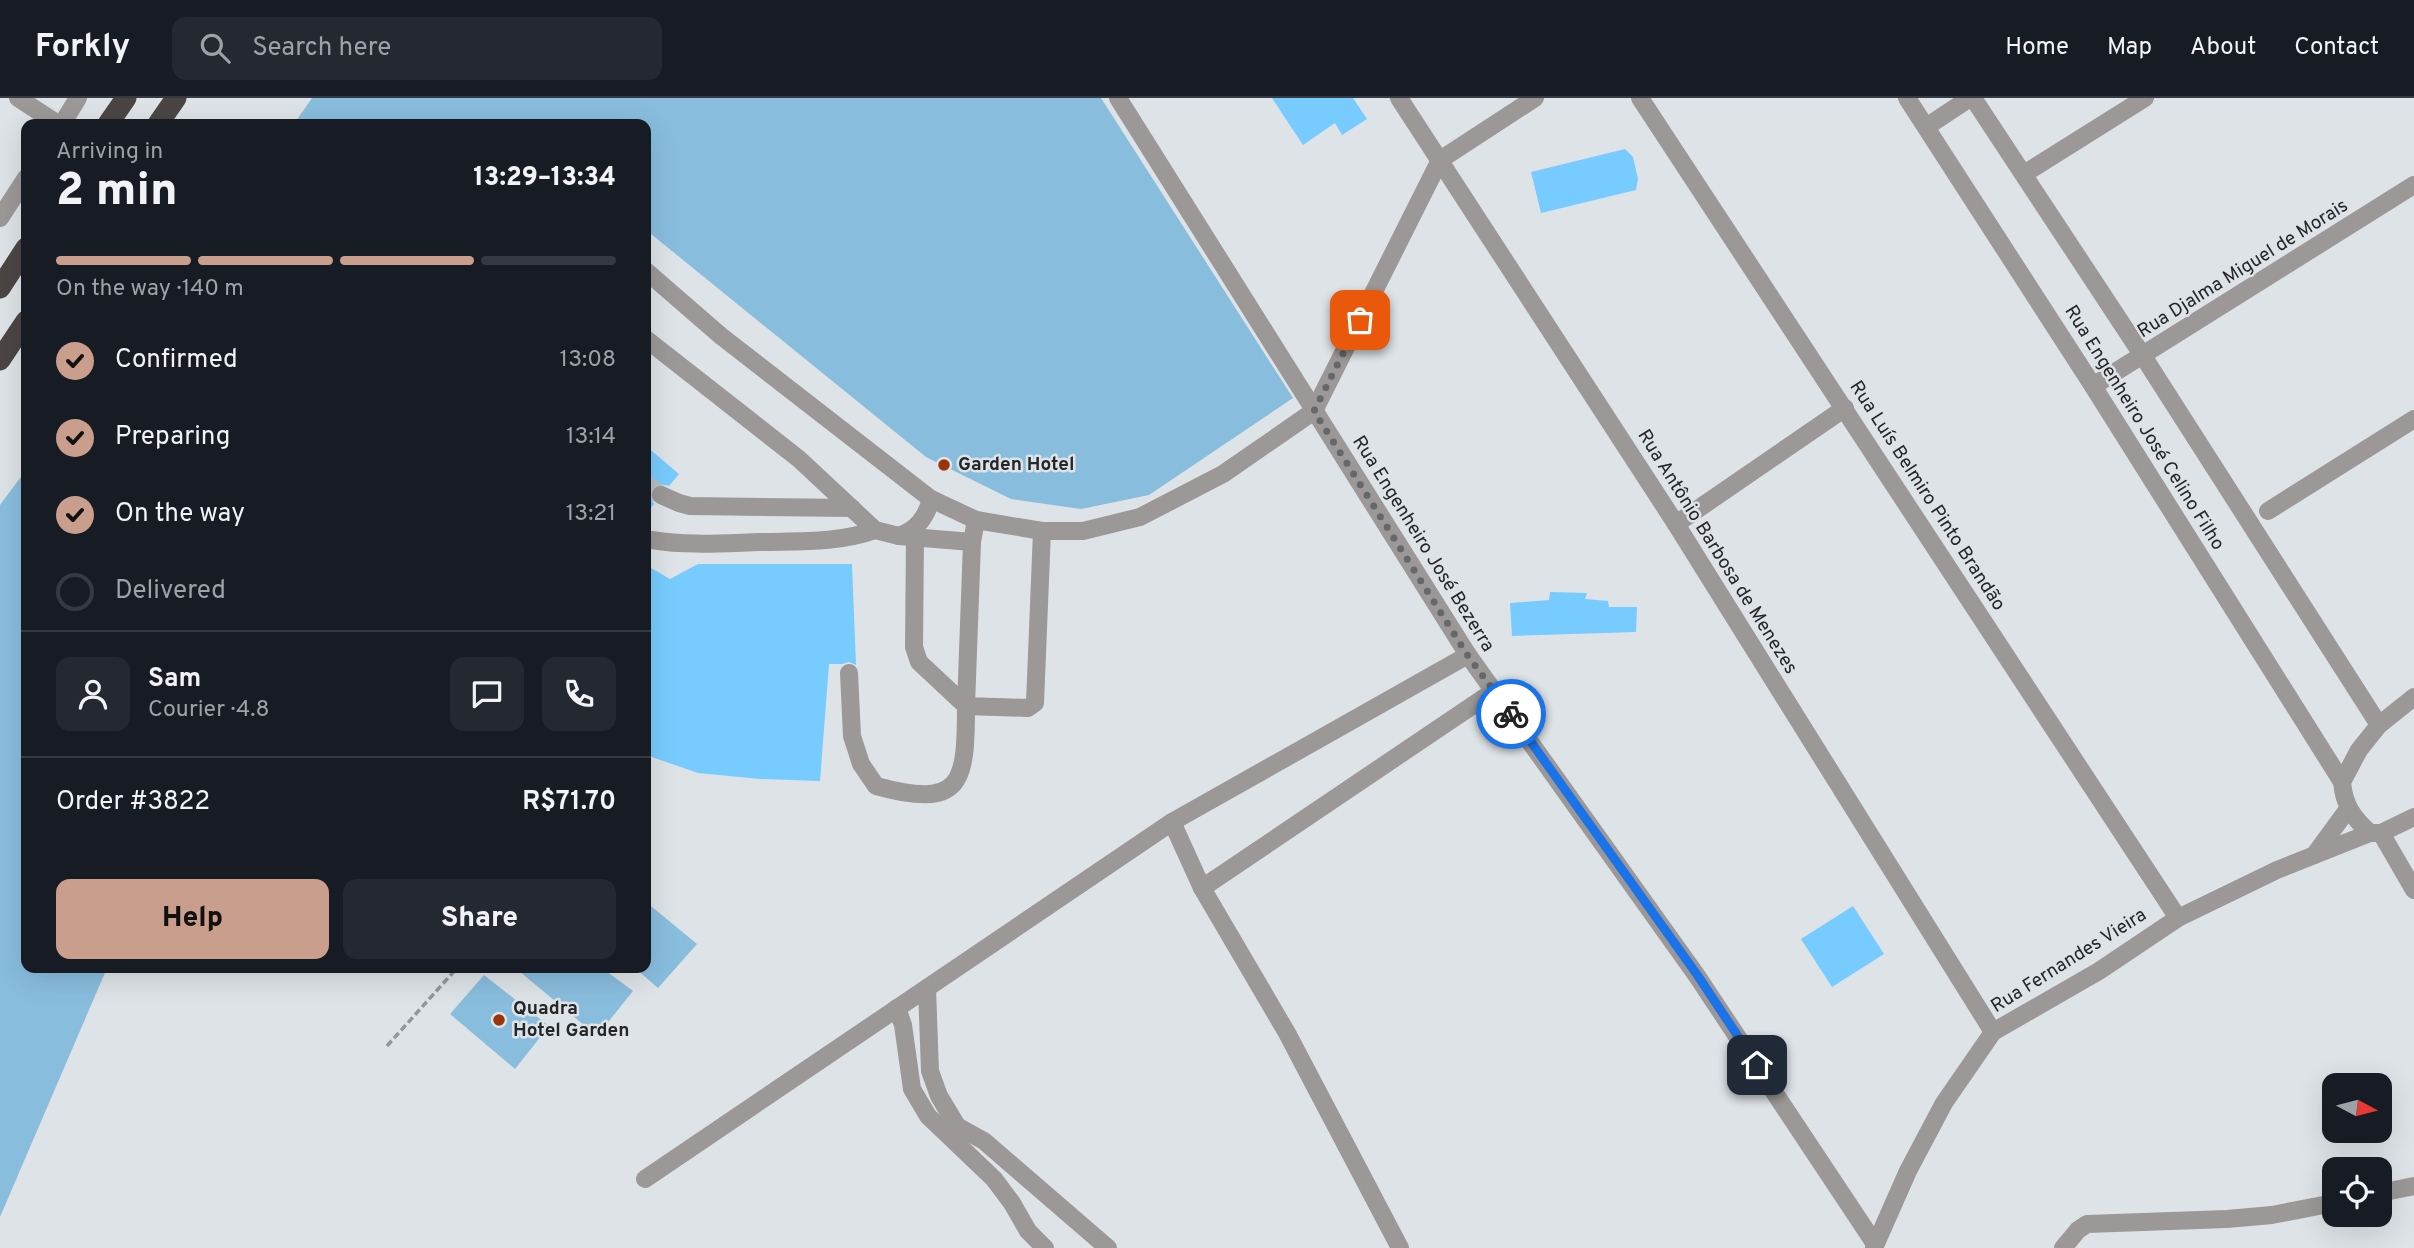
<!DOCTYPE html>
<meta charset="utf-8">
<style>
:root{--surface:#171b24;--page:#242831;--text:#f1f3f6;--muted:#9ea1a6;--line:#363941;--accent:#ca9e8c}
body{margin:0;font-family:Overpass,sans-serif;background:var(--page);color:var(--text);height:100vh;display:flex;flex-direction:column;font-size:26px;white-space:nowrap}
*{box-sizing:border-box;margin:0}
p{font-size:23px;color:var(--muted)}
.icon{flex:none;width:38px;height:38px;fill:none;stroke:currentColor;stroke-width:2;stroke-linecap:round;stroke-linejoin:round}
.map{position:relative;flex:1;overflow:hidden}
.sheet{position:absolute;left:21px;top:21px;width:630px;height:854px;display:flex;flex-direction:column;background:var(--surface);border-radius:14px;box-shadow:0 7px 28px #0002}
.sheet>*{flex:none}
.needle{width:46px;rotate:97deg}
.buttons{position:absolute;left:2322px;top:975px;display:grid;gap:14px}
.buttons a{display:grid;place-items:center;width:70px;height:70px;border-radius:14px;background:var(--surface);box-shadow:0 7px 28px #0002;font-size:35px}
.pin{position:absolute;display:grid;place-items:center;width:60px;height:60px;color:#fff;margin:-30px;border-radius:14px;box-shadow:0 4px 10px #0006}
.courier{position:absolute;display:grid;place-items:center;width:70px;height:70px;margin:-35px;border:5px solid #1a73e8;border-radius:50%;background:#fff;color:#222;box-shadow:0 2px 9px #0007}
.overview em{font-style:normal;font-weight:800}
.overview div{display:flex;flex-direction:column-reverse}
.overview{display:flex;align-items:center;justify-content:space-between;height:119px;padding:0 35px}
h1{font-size:46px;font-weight:800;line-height:52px}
.bar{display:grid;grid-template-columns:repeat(4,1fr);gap:10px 7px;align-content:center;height:84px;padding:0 35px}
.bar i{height:9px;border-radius:5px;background:var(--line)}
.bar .on{background:var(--accent)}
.bar p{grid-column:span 4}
.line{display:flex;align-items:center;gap:18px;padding:0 35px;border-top:2px solid var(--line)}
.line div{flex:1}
.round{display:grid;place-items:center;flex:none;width:74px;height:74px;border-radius:14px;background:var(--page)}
ol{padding:0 35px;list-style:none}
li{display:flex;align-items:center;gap:21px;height:77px}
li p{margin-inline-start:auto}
li .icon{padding:7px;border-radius:50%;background:var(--accent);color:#111;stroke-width:4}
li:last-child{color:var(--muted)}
li i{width:38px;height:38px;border:4px solid var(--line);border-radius:50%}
.button{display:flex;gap:14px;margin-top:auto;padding:14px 35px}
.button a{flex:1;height:80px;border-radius:14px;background:var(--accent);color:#111;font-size:28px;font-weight:800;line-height:80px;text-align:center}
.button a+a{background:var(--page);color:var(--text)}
header{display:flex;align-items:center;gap:42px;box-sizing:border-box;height:98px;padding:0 35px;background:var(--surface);border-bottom:2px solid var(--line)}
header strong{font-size:33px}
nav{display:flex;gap:38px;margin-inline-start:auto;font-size:24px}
.search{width:490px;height:63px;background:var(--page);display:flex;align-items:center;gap:18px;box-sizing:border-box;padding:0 24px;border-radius:14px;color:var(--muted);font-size:26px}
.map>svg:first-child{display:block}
</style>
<header>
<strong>Forkly</strong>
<div class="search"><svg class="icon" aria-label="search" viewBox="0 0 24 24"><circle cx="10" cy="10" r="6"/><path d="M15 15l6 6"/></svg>Search here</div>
<nav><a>Home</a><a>Map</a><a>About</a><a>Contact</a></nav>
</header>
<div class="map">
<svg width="2414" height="1150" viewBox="0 0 2414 1150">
<rect width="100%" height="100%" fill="#dee3e7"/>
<g fill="#89bdde">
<path d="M312,0H1101L1293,300L1149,397L1081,411L1011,401L926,359L651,136L646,135V26H294Z"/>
<path d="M26,372V870H107L0,1119V407Z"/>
<path d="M646,804L697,846L658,890L635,870H646Z"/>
<path d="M522,870H602L633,893L597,938L519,873Z"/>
<path d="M484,877L549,928L515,971L450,916Z"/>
</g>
<g fill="#78cbfe">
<path d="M1272,0H1353L1367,21L1342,37L1335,25L1303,47Z"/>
<path d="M1625,51L1633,59L1638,81L1636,92L1541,115L1531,74Z"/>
<path d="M646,348L679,376L669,388L660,386L654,388L650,398L654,406L646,416Z"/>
<path d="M698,466H852L856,567L849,564L842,566H829L820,683L760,681L698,675L646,657V467L670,481Z"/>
<path d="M1550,494L1587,495L1585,501L1608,503L1609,509H1637L1636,534L1512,538L1510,505L1549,502Z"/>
<path d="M1853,808L1884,856L1832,889L1801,841Z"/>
</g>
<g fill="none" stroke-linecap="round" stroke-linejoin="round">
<path stroke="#b9bdc1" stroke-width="18" stroke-dasharray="18 9" stroke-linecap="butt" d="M646,386L661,397"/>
<path stroke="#93979a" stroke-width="3.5" stroke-dasharray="7 3.5" stroke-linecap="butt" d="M387,948L457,870"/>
<g stroke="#9b9897" stroke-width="18">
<path d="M18,0L58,26"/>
<path d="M1118,0L1468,557L1697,878L1875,1146"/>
<path d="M1399,0L1676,426L1993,934"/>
<path d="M1640,0L2178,820"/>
<path d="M1907,0L2093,288L2342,684"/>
<path d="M1973,0L2143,258L2379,627"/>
<path d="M62,26L78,0"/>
<path d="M1926,29L1970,0"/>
<path d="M2024,76L2145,0"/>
<path d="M0,120L26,80"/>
<path d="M646,173L721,238L931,401L976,422L1042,433H1083L1140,419L1223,376L1314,313L1440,62L1535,0"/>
<path d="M646,241L799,361L875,432L899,438L972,444"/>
<path d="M2093,288L2414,87"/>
<path d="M661,397L679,405L690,408L852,410"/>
<path d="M2268,413L2414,321"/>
<path d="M976,422L972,444L966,608L1028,610L1035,605L1042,433"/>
<path d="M1676,426L1845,310"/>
<path d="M899,438C917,431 926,420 931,401"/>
<path d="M652,442C688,448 725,445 761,444C799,443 839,445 875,432"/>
<path d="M849,575L852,638L861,666L876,688C962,711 966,686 966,608L919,564L914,549L915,439"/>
<path d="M2414,599L2379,627L2359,652L2342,684C2344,707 2353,720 2370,735H2381L2414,719"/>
<path d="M1172,724L1468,557"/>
<path d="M2381,735L2414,792"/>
<path d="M2315,756L2348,711"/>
<path d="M1202,790L1494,593"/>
<path d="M927,890L930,973L939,998L957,1028L984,1043L1108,1150"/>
<path d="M897,910L903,927L912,991L928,1018L994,1081L1012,1105L1028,1133L1045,1150"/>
<path d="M645,1081L1172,724L1202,790L1287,935L1400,1150"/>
<path d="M2380,1095L2414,1088"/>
<path d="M1874,1150L1908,1073L1944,1005L1993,934L2099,873L2178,820L2277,772L2370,735"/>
<path d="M2063,1150L2078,1132L2087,1126L2227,1121L2272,1117L2334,1105"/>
</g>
<g stroke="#4b4644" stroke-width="21">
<path d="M108,26L126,0"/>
<path d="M158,26L176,0"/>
<path d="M0,190L26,150"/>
<path d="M0,262L26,223"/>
</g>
</g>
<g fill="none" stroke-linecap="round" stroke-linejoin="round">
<path stroke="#65686b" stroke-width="7" stroke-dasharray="0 12.6" d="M1360,222L1314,313L1468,558L1511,616"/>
<path stroke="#1a73e8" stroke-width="9" d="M1511,616L1698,878L1757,967"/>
</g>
<g fill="#9a350a" stroke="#dee3e7" stroke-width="2.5">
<circle cx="944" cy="367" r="7"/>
<circle cx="499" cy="922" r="7"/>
</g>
<g text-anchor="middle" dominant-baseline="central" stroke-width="5" stroke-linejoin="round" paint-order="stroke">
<g font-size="19" fill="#242628" stroke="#dee3e7">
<text transform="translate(2243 171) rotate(-32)">Rua Djalma Miguel de Morais</text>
<text transform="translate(2144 330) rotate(58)">Rua Engenheiro José Celino Filho</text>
<text transform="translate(1927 398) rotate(57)">Rua Luís Belmiro Pinto Brandão</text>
<text transform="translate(1423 446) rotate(58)">Rua Engenheiro José Bezerra</text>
<text transform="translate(1717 454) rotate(58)">Rua Antônio Barbosa de Menezes</text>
<text transform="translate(2069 863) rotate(-32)">Rua Fernandes Vieira</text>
</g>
<g font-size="19" font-weight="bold" fill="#242628" stroke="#dee3e7" text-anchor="start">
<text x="958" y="367">Garden Hotel</text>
<text x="513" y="911">Quadra<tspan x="513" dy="22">Hotel Garden</tspan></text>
</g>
</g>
</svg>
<div class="buttons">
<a><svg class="needle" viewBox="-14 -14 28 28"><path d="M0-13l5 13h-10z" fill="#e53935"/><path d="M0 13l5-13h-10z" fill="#9ea1a6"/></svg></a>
<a><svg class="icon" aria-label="locate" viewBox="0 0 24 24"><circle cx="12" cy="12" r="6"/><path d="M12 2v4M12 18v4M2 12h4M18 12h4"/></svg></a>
</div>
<div class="pin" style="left:1360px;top:222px;background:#ea580c"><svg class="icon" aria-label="bag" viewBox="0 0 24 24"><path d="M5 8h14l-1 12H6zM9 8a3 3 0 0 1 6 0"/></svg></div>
<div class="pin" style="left:1757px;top:967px;background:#1f2937"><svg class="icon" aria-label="home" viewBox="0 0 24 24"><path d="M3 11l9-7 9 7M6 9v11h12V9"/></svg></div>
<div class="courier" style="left:1511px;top:616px"><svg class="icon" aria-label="bike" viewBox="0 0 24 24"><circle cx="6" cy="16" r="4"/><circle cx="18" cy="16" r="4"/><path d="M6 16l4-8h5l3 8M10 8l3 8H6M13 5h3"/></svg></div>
<section class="sheet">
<div class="overview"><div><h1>2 min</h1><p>Arriving in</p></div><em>13:29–13:34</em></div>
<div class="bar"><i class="on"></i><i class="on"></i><i class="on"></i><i></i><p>On the way · 140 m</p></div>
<ol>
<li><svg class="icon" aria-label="check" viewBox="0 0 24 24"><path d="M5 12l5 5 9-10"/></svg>Confirmed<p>13:08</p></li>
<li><svg class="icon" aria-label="check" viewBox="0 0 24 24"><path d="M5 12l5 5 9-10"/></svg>Preparing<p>13:14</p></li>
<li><svg class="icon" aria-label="check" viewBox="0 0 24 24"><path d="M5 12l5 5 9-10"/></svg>On the way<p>13:21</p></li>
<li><i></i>Delivered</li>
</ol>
<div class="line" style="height:126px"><a class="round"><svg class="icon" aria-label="person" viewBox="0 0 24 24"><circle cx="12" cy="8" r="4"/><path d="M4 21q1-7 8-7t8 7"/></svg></a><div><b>Sam</b><p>Courier · 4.8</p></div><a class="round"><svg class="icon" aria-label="chat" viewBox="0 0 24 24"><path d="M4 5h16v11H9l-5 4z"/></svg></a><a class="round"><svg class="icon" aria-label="phone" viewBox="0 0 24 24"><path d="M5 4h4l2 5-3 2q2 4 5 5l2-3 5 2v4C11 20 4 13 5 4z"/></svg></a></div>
<div class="line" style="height:91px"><div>Order #3822</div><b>R$71.70</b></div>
<div class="button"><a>Help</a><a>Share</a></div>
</section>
</div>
